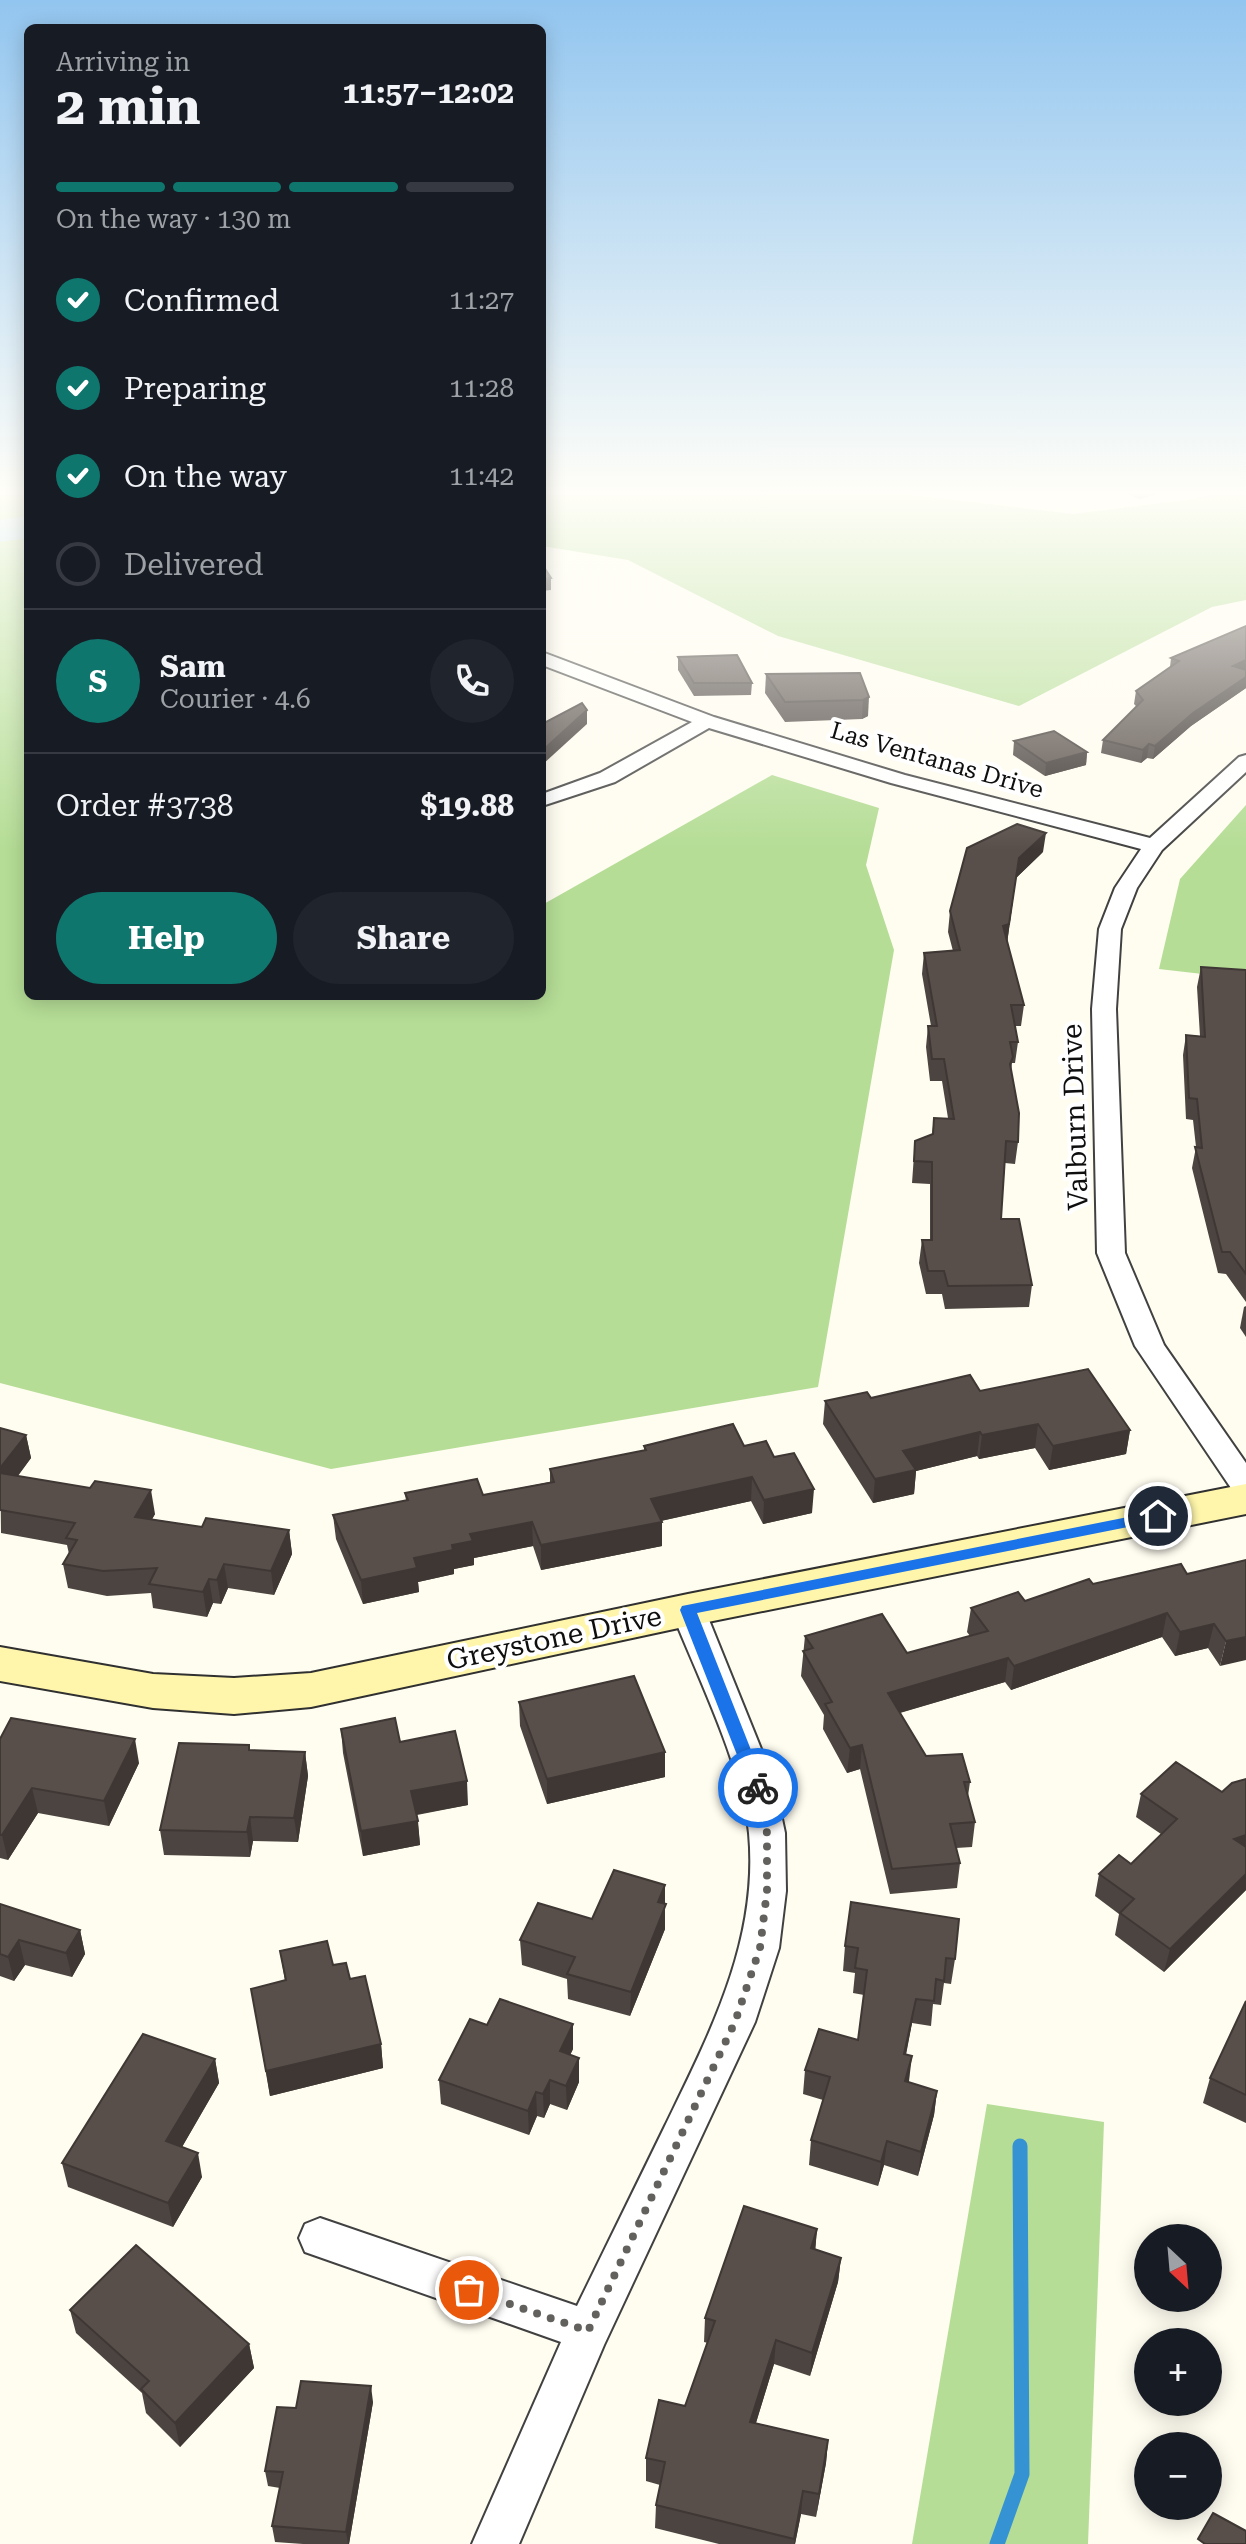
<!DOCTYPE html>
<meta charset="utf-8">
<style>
:root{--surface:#171b24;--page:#20242c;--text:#f1f3f6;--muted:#9ea1a6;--line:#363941;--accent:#0f766e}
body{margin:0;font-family:"Roboto Serif",serif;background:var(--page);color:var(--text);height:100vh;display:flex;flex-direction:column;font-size:30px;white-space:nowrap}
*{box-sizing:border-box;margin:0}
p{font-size:26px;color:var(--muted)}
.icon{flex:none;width:44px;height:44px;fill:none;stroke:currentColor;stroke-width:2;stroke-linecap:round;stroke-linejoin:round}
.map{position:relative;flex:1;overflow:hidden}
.sheet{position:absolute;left:24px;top:24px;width:522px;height:976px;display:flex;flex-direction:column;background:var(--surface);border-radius:12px;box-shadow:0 4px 20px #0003}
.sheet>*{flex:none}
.needle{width:52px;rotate:154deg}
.tools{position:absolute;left:1134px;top:2224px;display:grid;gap:16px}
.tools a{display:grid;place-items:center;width:88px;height:88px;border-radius:50%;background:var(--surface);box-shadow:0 4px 20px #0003;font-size:40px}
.pin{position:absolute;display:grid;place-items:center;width:68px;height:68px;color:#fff;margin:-34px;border:4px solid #fff;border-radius:50%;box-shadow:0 2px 8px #0007}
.courier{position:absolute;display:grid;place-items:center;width:80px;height:80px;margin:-40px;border:6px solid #1a73e8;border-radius:50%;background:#fff;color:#222;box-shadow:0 2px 10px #0007}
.headline em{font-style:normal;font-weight:700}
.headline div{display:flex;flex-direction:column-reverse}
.headline{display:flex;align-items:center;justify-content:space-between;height:136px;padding:0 32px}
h1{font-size:52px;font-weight:700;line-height:60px}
.bar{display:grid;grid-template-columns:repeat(4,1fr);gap:12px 8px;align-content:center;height:96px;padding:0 32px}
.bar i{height:10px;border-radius:6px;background:var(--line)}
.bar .active{background:var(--accent)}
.bar p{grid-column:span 4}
.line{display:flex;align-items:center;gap:20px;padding:0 32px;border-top:2px solid var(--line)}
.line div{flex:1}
.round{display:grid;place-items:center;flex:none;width:84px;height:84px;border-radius:42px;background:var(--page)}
ol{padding:0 32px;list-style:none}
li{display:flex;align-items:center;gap:24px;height:88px}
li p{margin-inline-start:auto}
li .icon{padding:8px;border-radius:50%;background:var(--accent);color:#fff;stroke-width:4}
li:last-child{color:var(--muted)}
li i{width:44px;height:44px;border:4px solid var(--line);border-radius:50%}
.button{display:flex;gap:16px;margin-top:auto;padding:16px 32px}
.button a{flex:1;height:92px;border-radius:48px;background:var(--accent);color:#fff;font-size:32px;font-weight:700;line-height:92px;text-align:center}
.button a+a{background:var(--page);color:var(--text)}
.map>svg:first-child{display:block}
</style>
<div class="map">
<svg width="1246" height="2544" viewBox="0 0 1246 2544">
<rect width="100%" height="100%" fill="#fffcf0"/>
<g fill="#b5dd96">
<path d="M0,494H28V996H542V905L772,775L879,808L866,865L894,950L818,1387L331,1469L0,1383Z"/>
<path d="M542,494H902L1073,514L1195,499L1211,494H1246V600L1212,607L1019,706L778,636L628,560L542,546Z"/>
<path d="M1246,805V979L1159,969L1180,879Z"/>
<path d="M987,2104L1104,2122L1088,2544H912Z"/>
</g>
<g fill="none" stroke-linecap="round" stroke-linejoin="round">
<path stroke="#3693d3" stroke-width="15" d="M997,2544L1022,2474L1020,2146"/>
<path fill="#b2def9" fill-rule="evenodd" d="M28,516V538L0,542V520Z"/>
<g stroke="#414141" stroke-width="4">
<g id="street">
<path d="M542,652L714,717L905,775L1150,838L1239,757L1246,755V772L1162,850L1137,888L1121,929L1116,1009L1125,1253L1164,1345L1246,1463V1497L1235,1494L1135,1346L1097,1253L1092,1009L1099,929L1115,888L1141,849L891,783L709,728L615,782L542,806V794L600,773L692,722L542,665Z"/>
<path d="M688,1598L700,1602L705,1610L774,1781L785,1833L786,1891L779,1948L755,2022L604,2345L519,2544H472L561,2342L305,2252L299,2238L305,2224L320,2218L577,2306C606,2246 636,2186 665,2126C710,2033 759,1940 749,1833C742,1766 697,1675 671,1610L676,1602Z"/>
</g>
</g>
<g stroke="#303030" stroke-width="4">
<path id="secondary" d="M1246,1484V1514L688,1626L311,1707L234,1714L153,1708L0,1681V1647L153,1674L234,1678L311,1673L688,1594Z"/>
</g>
<use href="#street" fill="#fff" fill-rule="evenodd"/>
<use href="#secondary" fill="#fff6ab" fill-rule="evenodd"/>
</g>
<g fill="#4c4440">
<path d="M1128,494H1157L1139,499Z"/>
<path d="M1246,626V688L1191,726L1153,759L1147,758L1141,763L1101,753L1103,740L1137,707L1134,704L1136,691L1170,667L1171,658Z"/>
<path d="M678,657L752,683L751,695L694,696L678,670Z"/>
<path d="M860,673L868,716L862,719L785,722L765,693L766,674Z"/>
<path d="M1014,741L1087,752L1086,765L1045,776L1013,755Z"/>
<path d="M1043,852L1016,878L1007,943L1024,1005L1021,1026H1015L1018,1042L1015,1063H1012L1011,1071L1018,1142L1015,1164L1005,1163L1001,1219L1032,1285L1029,1307L945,1309L942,1294H926L919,1263L922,1240H930V1184L912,1183L915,1141L932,1135L934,1118H948L942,1081H930L926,1047L928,1026H931L922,974L924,953L953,951L948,932L950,911Z"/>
<path d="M1201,967L1246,970V1302L1226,1274L1218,1273L1192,1168L1196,1147L1193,1120L1186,1119L1183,1055L1186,1035L1200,1036L1197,987Z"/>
<path d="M1246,1306V1337L1240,1328L1244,1307Z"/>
<path d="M980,1391L1130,1430L1126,1454L1049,1470L1035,1448L979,1459L977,1456L916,1471L914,1494L873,1503L823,1424L825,1401Z"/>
<path d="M0,1428L26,1435L31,1458L18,1476L155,1514L152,1519L202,1527L289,1530L292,1554L274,1595L228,1588L221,1604L213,1603L207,1617L153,1608L151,1593L107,1596L68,1588L63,1564L69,1554L67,1545L1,1533Z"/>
<path d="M644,1446H744L774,1457L812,1513L763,1524L751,1501L661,1521L662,1546L541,1570L533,1546L474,1558V1565L454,1569V1574L418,1582L419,1592L363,1604L336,1539L333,1515L406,1501L405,1493L483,1495L550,1482V1469L644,1451Z"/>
<path d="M1246,1560L1220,1666L1208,1648L1175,1656L1162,1637L1011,1690L1005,1682L900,1713L926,1756L970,1782L968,1796L975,1822L972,1847L956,1848L960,1863L957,1888L890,1894L860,1769L847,1773L823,1729L824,1715L801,1676L805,1636L907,1653L970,1636L967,1632L971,1608L1025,1601L1093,1584L1187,1574Z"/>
<path d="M519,1702L665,1752V1777L547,1804L520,1726Z"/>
<path d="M341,1729L400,1742L468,1805L417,1815L420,1845L363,1856L343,1753Z"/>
<path d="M0,1739L139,1763L109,1826L38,1813L8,1860L0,1858Z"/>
<path d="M250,1750L305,1752L308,1776L298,1842L253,1841L250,1857L164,1855L160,1830Z"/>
<path d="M1246,1779V1890L1164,1972L1115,1935L1119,1914L1095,1896L1099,1874L1131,1864L1161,1834L1136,1817L1141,1794L1222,1792Z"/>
<path d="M665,1885V1929L630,2016L568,1999L567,1979L522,1965L520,1940L592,1919Z"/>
<path d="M0,1904L80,1930L85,1954L72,1977L25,1965L14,1981L0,1976Z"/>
<path d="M845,1946L955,1959L951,1984L944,1983L941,2005L933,2004L931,2026L912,2023L906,2055L909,2082L937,2091L934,2115L918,2176L884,2165L878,2186L809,2165L811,2140L823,2100L803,2094L805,2070L858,2040L864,1995L853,1993L855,1973L843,1971Z"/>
<path d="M280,1951L333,1965L350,1979L381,2044L383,2068L270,2096L251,1989L285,1981Z"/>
<path d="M1246,2001V2123L1203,2103L1210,2078Z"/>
<path d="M573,2049L570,2055L579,2058V2082L567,2110L550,2104L544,2118L537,2116L529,2135L441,2104L439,2080Z"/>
<path d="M215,2059L219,2083L182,2147L202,2177L173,2227L68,2187L62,2163Z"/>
<path d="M817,2229L815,2250L841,2258L838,2282L810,2376L774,2364L756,2423L828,2440L826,2463L816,2517L801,2514L795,2544H719L655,2528L656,2505L660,2485L646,2481V2458L685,2406L708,2343L704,2342L705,2318Z"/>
<path d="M70,2310L249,2344L254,2368L180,2447L146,2413L142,2393L76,2333Z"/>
<path d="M373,2402L349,2544H303L275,2542L272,2526L280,2488L268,2486L265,2471L296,2408Z"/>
</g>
<g fill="#3e3734">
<path d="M1140,494H1157L1139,499Z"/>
<path d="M551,578V590L542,591V579Z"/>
<path d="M1246,660V671L1233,666Z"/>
<path d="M1246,677V688L1191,726L1153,759L1155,746L1193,713Z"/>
<path d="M869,697L868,716L862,719L863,700Z"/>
<path d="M587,710V724L542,765V751Z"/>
<path d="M1149,744L1147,758L1141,763L1143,750Z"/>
<path d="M1087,752L1086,765L1045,776L1046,763Z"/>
<path d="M1046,833L1043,852L1016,878L1007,944L1003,926L1019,858Z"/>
<path d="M1038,1424L1035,1448L979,1459L982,1435Z"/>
<path d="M1130,1430L1126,1454L1049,1470L1053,1446Z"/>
<path d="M980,1432L977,1456L916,1471L914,1494L873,1503L875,1479L903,1451Z"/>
<path d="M26,1435L31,1458L2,1496L0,1489V1468Z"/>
<path d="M752,1477L751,1501L651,1523V1499Z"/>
<path d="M814,1489L812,1513L763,1524L764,1500Z"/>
<path d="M151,1490L155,1514L140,1541L135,1517Z"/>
<path d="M532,1522L533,1546L474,1558V1565L454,1569V1574L418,1582L419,1592L363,1604L361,1580L414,1558L452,1545L470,1534Z"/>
<path d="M662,1522V1546L541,1570V1545Z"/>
<path d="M289,1530L292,1554L274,1595L271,1571Z"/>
<path d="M224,1564L228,1588L221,1604L217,1580Z"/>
<path d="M209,1579L213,1603L207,1617L203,1592Z"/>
<path d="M1167,1613L1162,1637L1011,1690L1014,1666Z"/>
<path d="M1214,1624L1208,1648L1175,1656L1180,1632Z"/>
<path d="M1246,1637V1660L1220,1666L1226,1641Z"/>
<path d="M1008,1658L1005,1682L885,1717L888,1693Z"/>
<path d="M135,1739L139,1763L109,1826L104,1801Z"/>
<path d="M862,1745L860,1769L847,1773L850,1748Z"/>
<path d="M305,1752L308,1776L298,1842L294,1818Z"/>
<path d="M665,1752V1777L547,1804V1779Z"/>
<path d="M467,1781L468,1805L413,1815L411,1791Z"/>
<path d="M32,1788L38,1813L8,1860L2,1835Z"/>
<path d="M250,1817L253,1841L250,1857L247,1832Z"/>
<path d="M418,1821L420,1845L363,1856L361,1831Z"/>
<path d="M1246,1835V1856L1234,1839Z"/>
<path d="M1246,1874V1890L1164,1972L1170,1949Z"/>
<path d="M665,1885V1929L630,2016L631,1992L658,1902Z"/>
<path d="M80,1930L85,1954L72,1977L66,1953Z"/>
<path d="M19,1940L25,1965L14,1981L8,1957Z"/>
<path d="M916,1999L912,2023L901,2078L904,2054Z"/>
<path d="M573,2024V2049L560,2076V2051Z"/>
<path d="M381,2044L383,2068L270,2096L266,2071Z"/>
<path d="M912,2056L909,2081L902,2105L905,2081Z"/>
<path d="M579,2058V2082L567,2110L566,2086Z"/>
<path d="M215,2059L219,2083L171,2166L166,2141Z"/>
<path d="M550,2080V2104L544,2118L543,2094Z"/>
<path d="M937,2091L934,2115L918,2176L921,2152Z"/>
<path d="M536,2092L537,2116L529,2135L528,2111Z"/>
<path d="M887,2141L884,2165L878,2186L881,2162Z"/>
<path d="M198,2153L202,2177L173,2227L168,2203Z"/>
<path d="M817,2229L815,2253L811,2248Z"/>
<path d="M841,2258L838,2282L810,2376L812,2353Z"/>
<path d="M776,2340L774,2364L749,2445L750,2422Z"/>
<path d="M249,2344L254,2368L180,2447L175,2423Z"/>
<path d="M371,2386L373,2402L349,2544H348L346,2532Z"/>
<path d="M828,2440L826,2463L816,2517L819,2494Z"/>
<path d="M803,2491L801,2514L795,2544H794Z"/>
</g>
<g fill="#584f4a" stroke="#3e3734" stroke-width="2">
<path d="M542,563V564L551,578L542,579Z"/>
<path d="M1246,626V660L1233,666L1246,670V677L1193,713L1155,746L1149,744L1143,750L1103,740L1143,700L1136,691L1179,661L1171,658Z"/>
<path d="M737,655L752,683H694L678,657Z"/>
<path d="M860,673L869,697L863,700L785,702L766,674Z"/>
<path d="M582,703L587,710L542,751V724Z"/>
<path d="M1054,731L1087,752L1046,763L1014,741Z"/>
<path d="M1017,824L1046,833L1019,858L1009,924L1003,926L1024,1005H1011L1018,1042H1010L1013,1057L1010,1064L1019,1113L1018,1142L1006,1141L1001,1219H1019L1032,1285L948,1286L944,1271H928L922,1240H932V1162L914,1161L915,1141L933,1134L934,1118L954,1119L944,1059H932L928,1026H937L924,953L960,950L950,911L967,848Z"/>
<path d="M1201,967L1246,970V1274L1230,1252H1222L1195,1147L1202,1148L1197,1099L1189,1098L1186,1035L1205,1037Z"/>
<path d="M1088,1369L1130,1430L1053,1446L1038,1424L982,1435L980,1432L903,1451L916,1470L875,1479L825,1401L867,1392L871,1398L970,1375L980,1391Z"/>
<path d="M733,1424L744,1446L766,1441L774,1457L794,1453L814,1489L764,1500L752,1477L651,1499L662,1522L541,1545L532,1522L470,1534L473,1541L452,1545L453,1550L414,1558L417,1568L361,1580L333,1515L408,1500L405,1493L477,1479L483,1495L554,1482L550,1469L646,1450L644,1446Z"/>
<path d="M0,1428L26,1435L0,1468Z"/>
<path d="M0,1473L90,1488L95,1481L151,1490L135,1517L202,1527L206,1518L289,1530L271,1571L224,1564L217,1580L209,1579L203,1592L149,1584L157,1568L103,1571L63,1564L77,1540L66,1538L75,1523L0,1510Z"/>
<path d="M1246,1560V1637L1226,1641L1214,1624L1180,1632L1167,1613L1014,1666L1008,1658L888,1693L926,1756L962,1754L970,1782H964L975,1822L950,1824L960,1863L892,1869L862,1745L850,1748L825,1704L832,1702L803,1651L813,1648L805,1636L882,1614L907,1653L988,1631L971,1608L1018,1592L1025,1601L1089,1579L1093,1584L1181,1564L1187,1574Z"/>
<path d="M634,1676L665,1752L547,1779L519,1702Z"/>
<path d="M11,1718L135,1739L104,1801L32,1788L2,1835H0V1739Z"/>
<path d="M395,1718L400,1742L455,1731L467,1781L411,1791L418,1821L361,1831L341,1729Z"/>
<path d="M179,1743L249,1745V1750L305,1752L294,1818L250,1817L247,1832L160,1830Z"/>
<path d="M1176,1762L1222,1792L1232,1783L1246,1779V1835L1234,1839L1246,1847V1874L1170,1949L1120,1913L1134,1899L1099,1874L1119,1855L1131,1864L1177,1819L1141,1794Z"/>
<path d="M614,1870L665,1885L658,1902L666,1904L631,1992L567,1974L575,1957L520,1940L538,1903L592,1919Z"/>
<path d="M851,1902L959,1919L955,1959L946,1958L944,1981L936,1979L934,2001L916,1999L904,2054L912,2056L905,2081L937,2091L921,2152L887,2141L881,2162L811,2140L830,2077L805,2070L819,2029L858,2040L867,1970L855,1968L858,1948L845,1946Z"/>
<path d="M0,1904L80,1930L66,1953L19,1940L8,1957L0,1954Z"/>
<path d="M327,1941L333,1965L346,1963L350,1979L365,1976L381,2044L266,2071L251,1989L286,1980L280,1951Z"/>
<path d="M500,1999L573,2024L560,2051L579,2058L566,2086L550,2080L543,2094L536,2092L528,2111L439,2080L470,2019L487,2025Z"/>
<path d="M1246,2001V2095L1210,2078Z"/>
<path d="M143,2034L215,2059L166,2141L198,2153L168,2203L62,2163Z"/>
<path d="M744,2206L817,2229L811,2248L841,2258L812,2353L776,2340L750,2422L828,2440L819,2494L803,2491L794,2539L656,2505L665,2462L646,2458L659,2400L685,2406L715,2321L705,2318Z"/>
<path d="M136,2245L249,2344L175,2423L141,2389L149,2381L70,2310Z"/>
<path d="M301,2381L371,2386L346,2532L272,2526L283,2472L265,2471L277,2407L296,2408Z"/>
<path d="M1213,2513L1246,2531V2544H1205L1198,2539Z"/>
</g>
<linearGradient id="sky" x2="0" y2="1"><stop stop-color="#92c5ef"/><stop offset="0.58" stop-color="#fffef8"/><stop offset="1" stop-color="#fffef8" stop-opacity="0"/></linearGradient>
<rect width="1246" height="850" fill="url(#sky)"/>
<path fill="#1a73e8" d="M1158,1511L1163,1513V1520L697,1613L766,1788L764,1793H752L680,1610L682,1606Z"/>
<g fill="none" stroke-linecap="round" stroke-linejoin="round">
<path stroke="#62615d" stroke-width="8" stroke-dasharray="0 14.4" d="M469,2290L588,2331L735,2022L760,1948L767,1891V1833L758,1788"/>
</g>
<g text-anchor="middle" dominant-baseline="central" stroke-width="8" stroke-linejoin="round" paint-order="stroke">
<g font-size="24" fill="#0e0e0e" stroke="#fff">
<text transform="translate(937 760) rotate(16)">Las Ventanas Drive</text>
</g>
<g font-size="28" fill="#0e0e0e" stroke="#fff">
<text transform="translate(1075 1117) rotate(-92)">Valburn Drive</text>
<text transform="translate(554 1638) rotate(-12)">Greystone Drive</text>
</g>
</g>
</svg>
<div class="tools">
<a><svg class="needle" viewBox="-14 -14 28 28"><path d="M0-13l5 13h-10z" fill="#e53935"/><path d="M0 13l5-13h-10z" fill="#9ea1a6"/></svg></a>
<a>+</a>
<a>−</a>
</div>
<div class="pin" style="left:469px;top:2290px;background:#ea580c"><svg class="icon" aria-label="bag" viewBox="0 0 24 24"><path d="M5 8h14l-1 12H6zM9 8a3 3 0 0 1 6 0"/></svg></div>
<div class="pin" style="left:1158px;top:1516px;background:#1f2937"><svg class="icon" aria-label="home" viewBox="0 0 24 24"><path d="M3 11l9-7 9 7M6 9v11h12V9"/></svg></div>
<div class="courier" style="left:758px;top:1788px"><svg class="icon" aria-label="bike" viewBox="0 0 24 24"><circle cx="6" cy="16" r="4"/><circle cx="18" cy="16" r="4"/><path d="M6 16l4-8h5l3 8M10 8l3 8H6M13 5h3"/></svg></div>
<section class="sheet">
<div class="headline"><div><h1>2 min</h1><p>Arriving in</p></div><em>11:57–12:02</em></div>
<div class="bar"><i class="active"></i><i class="active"></i><i class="active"></i><i></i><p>On the way · 130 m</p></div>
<ol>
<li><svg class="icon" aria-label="check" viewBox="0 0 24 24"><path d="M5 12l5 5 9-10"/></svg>Confirmed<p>11:27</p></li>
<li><svg class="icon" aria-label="check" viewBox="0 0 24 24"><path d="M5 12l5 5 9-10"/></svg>Preparing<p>11:28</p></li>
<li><svg class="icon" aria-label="check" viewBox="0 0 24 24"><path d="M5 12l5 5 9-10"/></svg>On the way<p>11:42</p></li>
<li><i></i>Delivered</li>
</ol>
<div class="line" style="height:144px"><b class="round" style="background:var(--accent);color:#fff">S</b><div><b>Sam</b><p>Courier · 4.6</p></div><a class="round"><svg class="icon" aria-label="phone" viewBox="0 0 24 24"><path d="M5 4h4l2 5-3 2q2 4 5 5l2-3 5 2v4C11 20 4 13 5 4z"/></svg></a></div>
<div class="line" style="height:104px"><div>Order #3738</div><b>$19.88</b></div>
<div class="button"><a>Help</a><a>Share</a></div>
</section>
</div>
